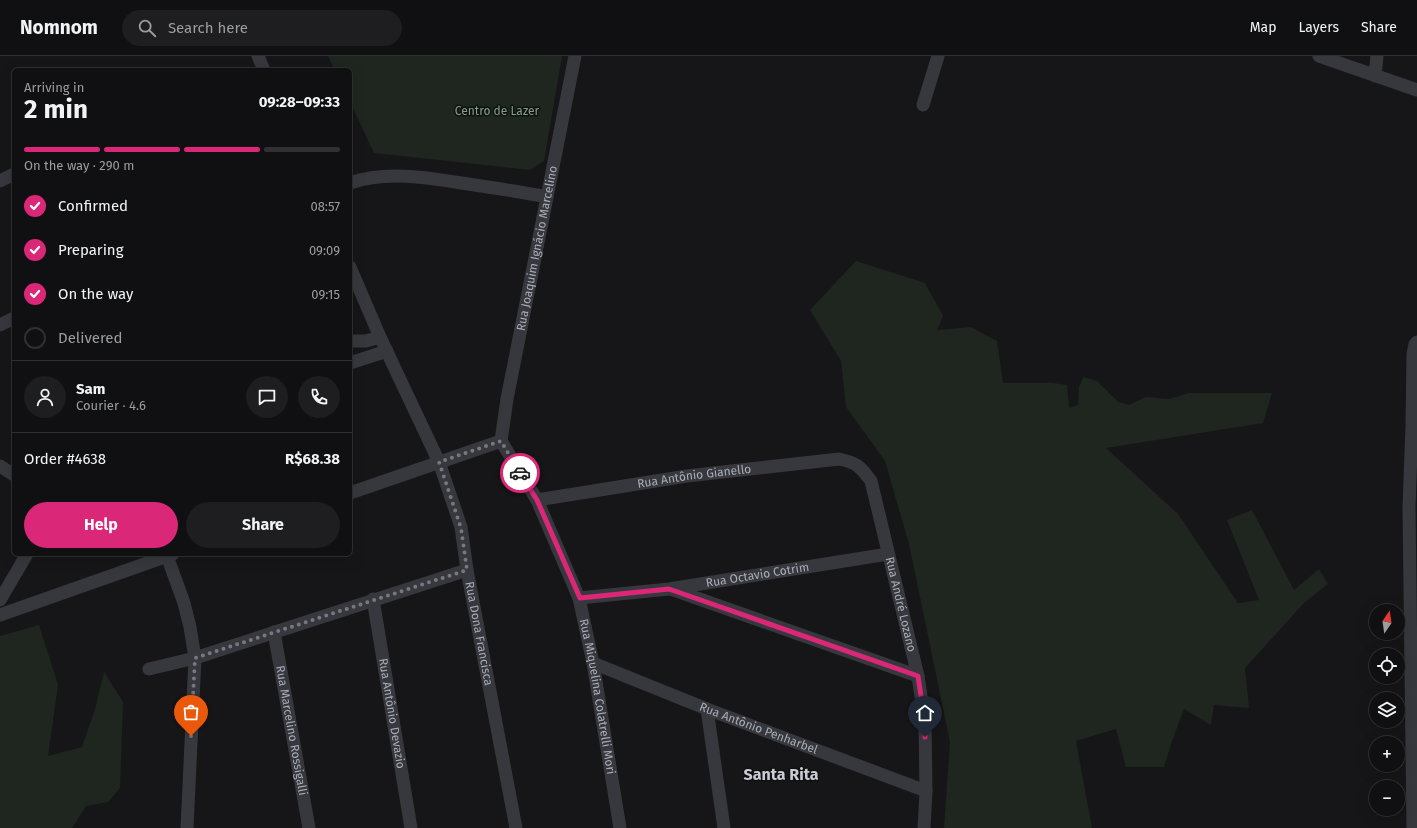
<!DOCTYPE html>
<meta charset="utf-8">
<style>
:root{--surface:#101012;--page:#1e1e20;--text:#f1f3f6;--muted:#9c9d9f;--line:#303032;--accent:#db2777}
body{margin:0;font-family:"Fira Sans",sans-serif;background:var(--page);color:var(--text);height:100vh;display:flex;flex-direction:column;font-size:15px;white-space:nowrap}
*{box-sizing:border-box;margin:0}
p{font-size:13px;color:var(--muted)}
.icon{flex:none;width:22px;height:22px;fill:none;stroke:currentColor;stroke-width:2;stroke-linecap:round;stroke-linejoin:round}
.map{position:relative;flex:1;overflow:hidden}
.panel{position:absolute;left:12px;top:12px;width:340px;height:488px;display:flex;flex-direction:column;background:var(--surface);border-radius:6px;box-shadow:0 4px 16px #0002,0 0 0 1px var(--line)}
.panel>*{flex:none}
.needle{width:26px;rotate:13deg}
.buttons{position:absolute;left:1369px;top:548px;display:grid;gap:8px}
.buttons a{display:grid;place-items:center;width:36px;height:36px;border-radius:50%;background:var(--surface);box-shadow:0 4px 16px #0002,0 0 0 1px var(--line);font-size:20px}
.pin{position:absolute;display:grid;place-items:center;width:34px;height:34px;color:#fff;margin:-41px -17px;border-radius:50% 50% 50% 0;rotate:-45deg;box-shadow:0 0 4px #0007}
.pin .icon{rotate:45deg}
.courier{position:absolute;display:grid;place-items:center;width:40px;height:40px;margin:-20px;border:3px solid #db2777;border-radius:50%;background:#fff;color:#222;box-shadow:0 1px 5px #0007}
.headline em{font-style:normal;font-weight:700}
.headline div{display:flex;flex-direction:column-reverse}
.headline{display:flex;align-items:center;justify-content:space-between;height:68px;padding:0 12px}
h1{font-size:26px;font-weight:700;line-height:30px}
.bar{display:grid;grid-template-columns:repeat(4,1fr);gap:6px 4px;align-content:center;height:48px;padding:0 12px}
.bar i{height:5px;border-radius:3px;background:var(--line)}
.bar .selected{background:var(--accent)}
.bar p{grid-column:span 4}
.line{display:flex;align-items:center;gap:10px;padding:0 12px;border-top:1px solid var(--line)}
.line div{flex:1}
.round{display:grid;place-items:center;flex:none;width:42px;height:42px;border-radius:21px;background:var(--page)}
ol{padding:0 12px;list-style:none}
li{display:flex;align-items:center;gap:12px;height:44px}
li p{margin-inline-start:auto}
li .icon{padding:4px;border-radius:50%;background:var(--accent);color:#fff;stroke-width:4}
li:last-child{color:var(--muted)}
li i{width:22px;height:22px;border:2px solid var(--line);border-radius:50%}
.button{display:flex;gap:8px;margin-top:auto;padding:8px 12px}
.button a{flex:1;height:46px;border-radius:24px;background:var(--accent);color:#fff;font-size:16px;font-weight:700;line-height:46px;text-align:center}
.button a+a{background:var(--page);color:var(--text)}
header{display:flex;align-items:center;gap:24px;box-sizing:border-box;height:56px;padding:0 20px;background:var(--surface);border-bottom:1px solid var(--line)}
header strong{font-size:19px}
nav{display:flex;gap:22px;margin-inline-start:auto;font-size:14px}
.search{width:280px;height:36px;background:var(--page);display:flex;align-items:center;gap:10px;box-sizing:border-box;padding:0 14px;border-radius:22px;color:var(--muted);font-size:15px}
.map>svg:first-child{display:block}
</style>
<header>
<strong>Nomnom</strong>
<div class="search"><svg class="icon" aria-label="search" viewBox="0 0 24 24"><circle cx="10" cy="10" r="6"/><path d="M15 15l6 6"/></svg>Search here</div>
<nav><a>Map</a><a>Layers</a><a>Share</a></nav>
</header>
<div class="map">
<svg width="1417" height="772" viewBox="0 0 1417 772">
<rect width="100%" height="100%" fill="#161618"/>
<g fill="#1e261f">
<path d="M328,0H562L544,105L530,114L374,97L350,46V14H335Z"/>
<path d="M856,205L925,227L943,260L937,274L971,271L997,285L1003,327H1053L1067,329L1069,352L1078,349L1079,331L1083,321L1097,325L1118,346L1129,349L1146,341L1169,343L1189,337H1272L1263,367L1106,392L1178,458L1238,547L1259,544L1227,464L1252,454L1294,534L1319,513L1328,528L1304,547L1245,612L1249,652L1214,649L1211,669L1184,653L1172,685L1164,711H1126L1116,673L1076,685L1092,772H944L950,686L909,488L885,405L846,351L841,305L810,254Z"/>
<path d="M39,569L58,629L48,700L82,691L95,653L104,616L123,646L120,732L108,746L86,750L72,772H0V580Z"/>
</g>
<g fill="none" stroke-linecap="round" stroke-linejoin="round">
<g stroke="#37383d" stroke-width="13">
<path d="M258,0L264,14"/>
<path d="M1319,0L1417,34"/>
<path d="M1375,20L1377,0"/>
<path d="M923,49L938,0"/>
<path d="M0,125L14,118"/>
<path d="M350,127C387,114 430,122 468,128C495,132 521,136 547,141"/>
<path id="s1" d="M350,211L380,281L439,406L461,471L467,514L516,772"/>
<path d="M0,269L14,262"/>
<path d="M350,285H366L380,281"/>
<path d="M350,307L387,295"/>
<path id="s2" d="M501,385L537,444L579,542L593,607L620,772"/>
<path id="s3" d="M501,385L507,343L575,0"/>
<path d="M0,410L14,419"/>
<path d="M350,437L501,385"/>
<path id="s4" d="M537,444L687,420L839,403C857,407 860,410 871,425L918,620L925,667L926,735L924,772"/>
<path d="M165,498L167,500L184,547L190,571L195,602L187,772"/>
<path d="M671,533L918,620"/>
<path id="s5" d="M579,542L669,533L888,498"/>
<path id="s6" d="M373,543L411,772"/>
<path d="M0,544L27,498"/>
<path d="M0,559L173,498"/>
<path id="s7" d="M274,576L309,772"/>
<path id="s8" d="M593,607L707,653L926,735"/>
<path d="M149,613L195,602L467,514"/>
<path d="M707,653L724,772"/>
<path d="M1413,772L1409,451L1412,369L1413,298L1415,288L1417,286"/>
</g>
</g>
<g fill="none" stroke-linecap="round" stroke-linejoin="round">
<path stroke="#757880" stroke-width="4" stroke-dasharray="0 7.2" d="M191,680L195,602L467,514L461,472L439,406L501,385L520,417"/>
<path stroke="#db2777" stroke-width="5" d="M520,417L537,444L580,542L669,533L918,620L925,667V681"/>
</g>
<g text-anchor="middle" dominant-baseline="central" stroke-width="3" stroke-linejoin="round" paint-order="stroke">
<g font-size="12" fill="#7fa381" stroke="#111113">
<text x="497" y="55">Centro de Lazer</text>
</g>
<g font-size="12" fill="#a8adb8" stroke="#111113">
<text stroke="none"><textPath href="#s3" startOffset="196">Rua Joaquim Ignácio Marcelino</textPath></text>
<text stroke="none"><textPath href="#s4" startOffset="159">Rua Antônio Gianello</textPath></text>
<text stroke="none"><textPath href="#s5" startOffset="180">Rua Octavio Cotrim</textPath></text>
<text stroke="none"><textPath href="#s4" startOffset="472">Rua André Lozano</textPath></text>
<text stroke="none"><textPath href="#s1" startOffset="391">Rua Dona Francisca</textPath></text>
<text stroke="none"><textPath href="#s2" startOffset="276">Rua Miquelina Colatrelli Mori</textPath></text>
<text stroke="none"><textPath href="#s6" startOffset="116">Rua Antônio Devazio</textPath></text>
<text stroke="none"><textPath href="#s8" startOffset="178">Rua Antônio Penharbel</textPath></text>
<text stroke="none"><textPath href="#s7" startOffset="100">Rua Marcelino Rossigalli</textPath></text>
</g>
<g font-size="16" font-weight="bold" fill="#c9ccd4" stroke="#111113">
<text x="781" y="718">Santa Rita</text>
</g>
</g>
</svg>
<div class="buttons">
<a><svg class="needle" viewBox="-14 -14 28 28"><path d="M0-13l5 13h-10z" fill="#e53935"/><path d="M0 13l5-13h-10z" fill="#9c9d9f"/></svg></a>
<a><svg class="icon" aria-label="locate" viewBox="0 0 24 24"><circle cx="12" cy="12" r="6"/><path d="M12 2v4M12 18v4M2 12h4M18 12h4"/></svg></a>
<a><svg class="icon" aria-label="layers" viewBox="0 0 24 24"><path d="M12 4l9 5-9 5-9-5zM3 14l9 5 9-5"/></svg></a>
<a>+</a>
<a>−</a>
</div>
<div class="pin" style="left:191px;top:680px;background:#ea580c"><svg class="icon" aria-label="bag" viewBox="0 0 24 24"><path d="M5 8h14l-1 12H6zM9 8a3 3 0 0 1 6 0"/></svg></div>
<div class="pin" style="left:925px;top:681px;background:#1f2937"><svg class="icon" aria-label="home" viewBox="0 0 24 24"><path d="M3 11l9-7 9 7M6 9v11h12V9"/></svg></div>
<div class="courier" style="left:520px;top:417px"><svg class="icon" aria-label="car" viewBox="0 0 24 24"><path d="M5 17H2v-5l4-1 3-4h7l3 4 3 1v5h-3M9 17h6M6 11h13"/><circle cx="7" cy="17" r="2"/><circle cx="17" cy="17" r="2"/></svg></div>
<section class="panel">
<div class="headline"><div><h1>2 min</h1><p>Arriving in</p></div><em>09:28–09:33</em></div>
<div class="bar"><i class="selected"></i><i class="selected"></i><i class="selected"></i><i></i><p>On the way · 290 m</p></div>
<ol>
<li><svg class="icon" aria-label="check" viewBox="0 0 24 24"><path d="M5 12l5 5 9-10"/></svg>Confirmed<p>08:57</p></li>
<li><svg class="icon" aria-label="check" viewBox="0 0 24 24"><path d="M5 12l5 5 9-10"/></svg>Preparing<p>09:09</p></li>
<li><svg class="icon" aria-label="check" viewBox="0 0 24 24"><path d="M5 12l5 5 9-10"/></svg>On the way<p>09:15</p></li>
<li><i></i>Delivered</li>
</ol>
<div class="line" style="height:72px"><a class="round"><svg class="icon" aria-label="person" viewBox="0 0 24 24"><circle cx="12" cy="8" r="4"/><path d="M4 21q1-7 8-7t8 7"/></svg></a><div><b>Sam</b><p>Courier · 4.6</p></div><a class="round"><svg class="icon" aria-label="chat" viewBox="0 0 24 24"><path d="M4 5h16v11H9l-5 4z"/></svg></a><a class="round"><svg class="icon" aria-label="phone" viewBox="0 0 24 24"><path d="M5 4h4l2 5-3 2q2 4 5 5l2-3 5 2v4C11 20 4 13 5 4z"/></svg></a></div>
<div class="line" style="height:52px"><div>Order #4638</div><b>R$68.38</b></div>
<div class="button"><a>Help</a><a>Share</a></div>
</section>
</div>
